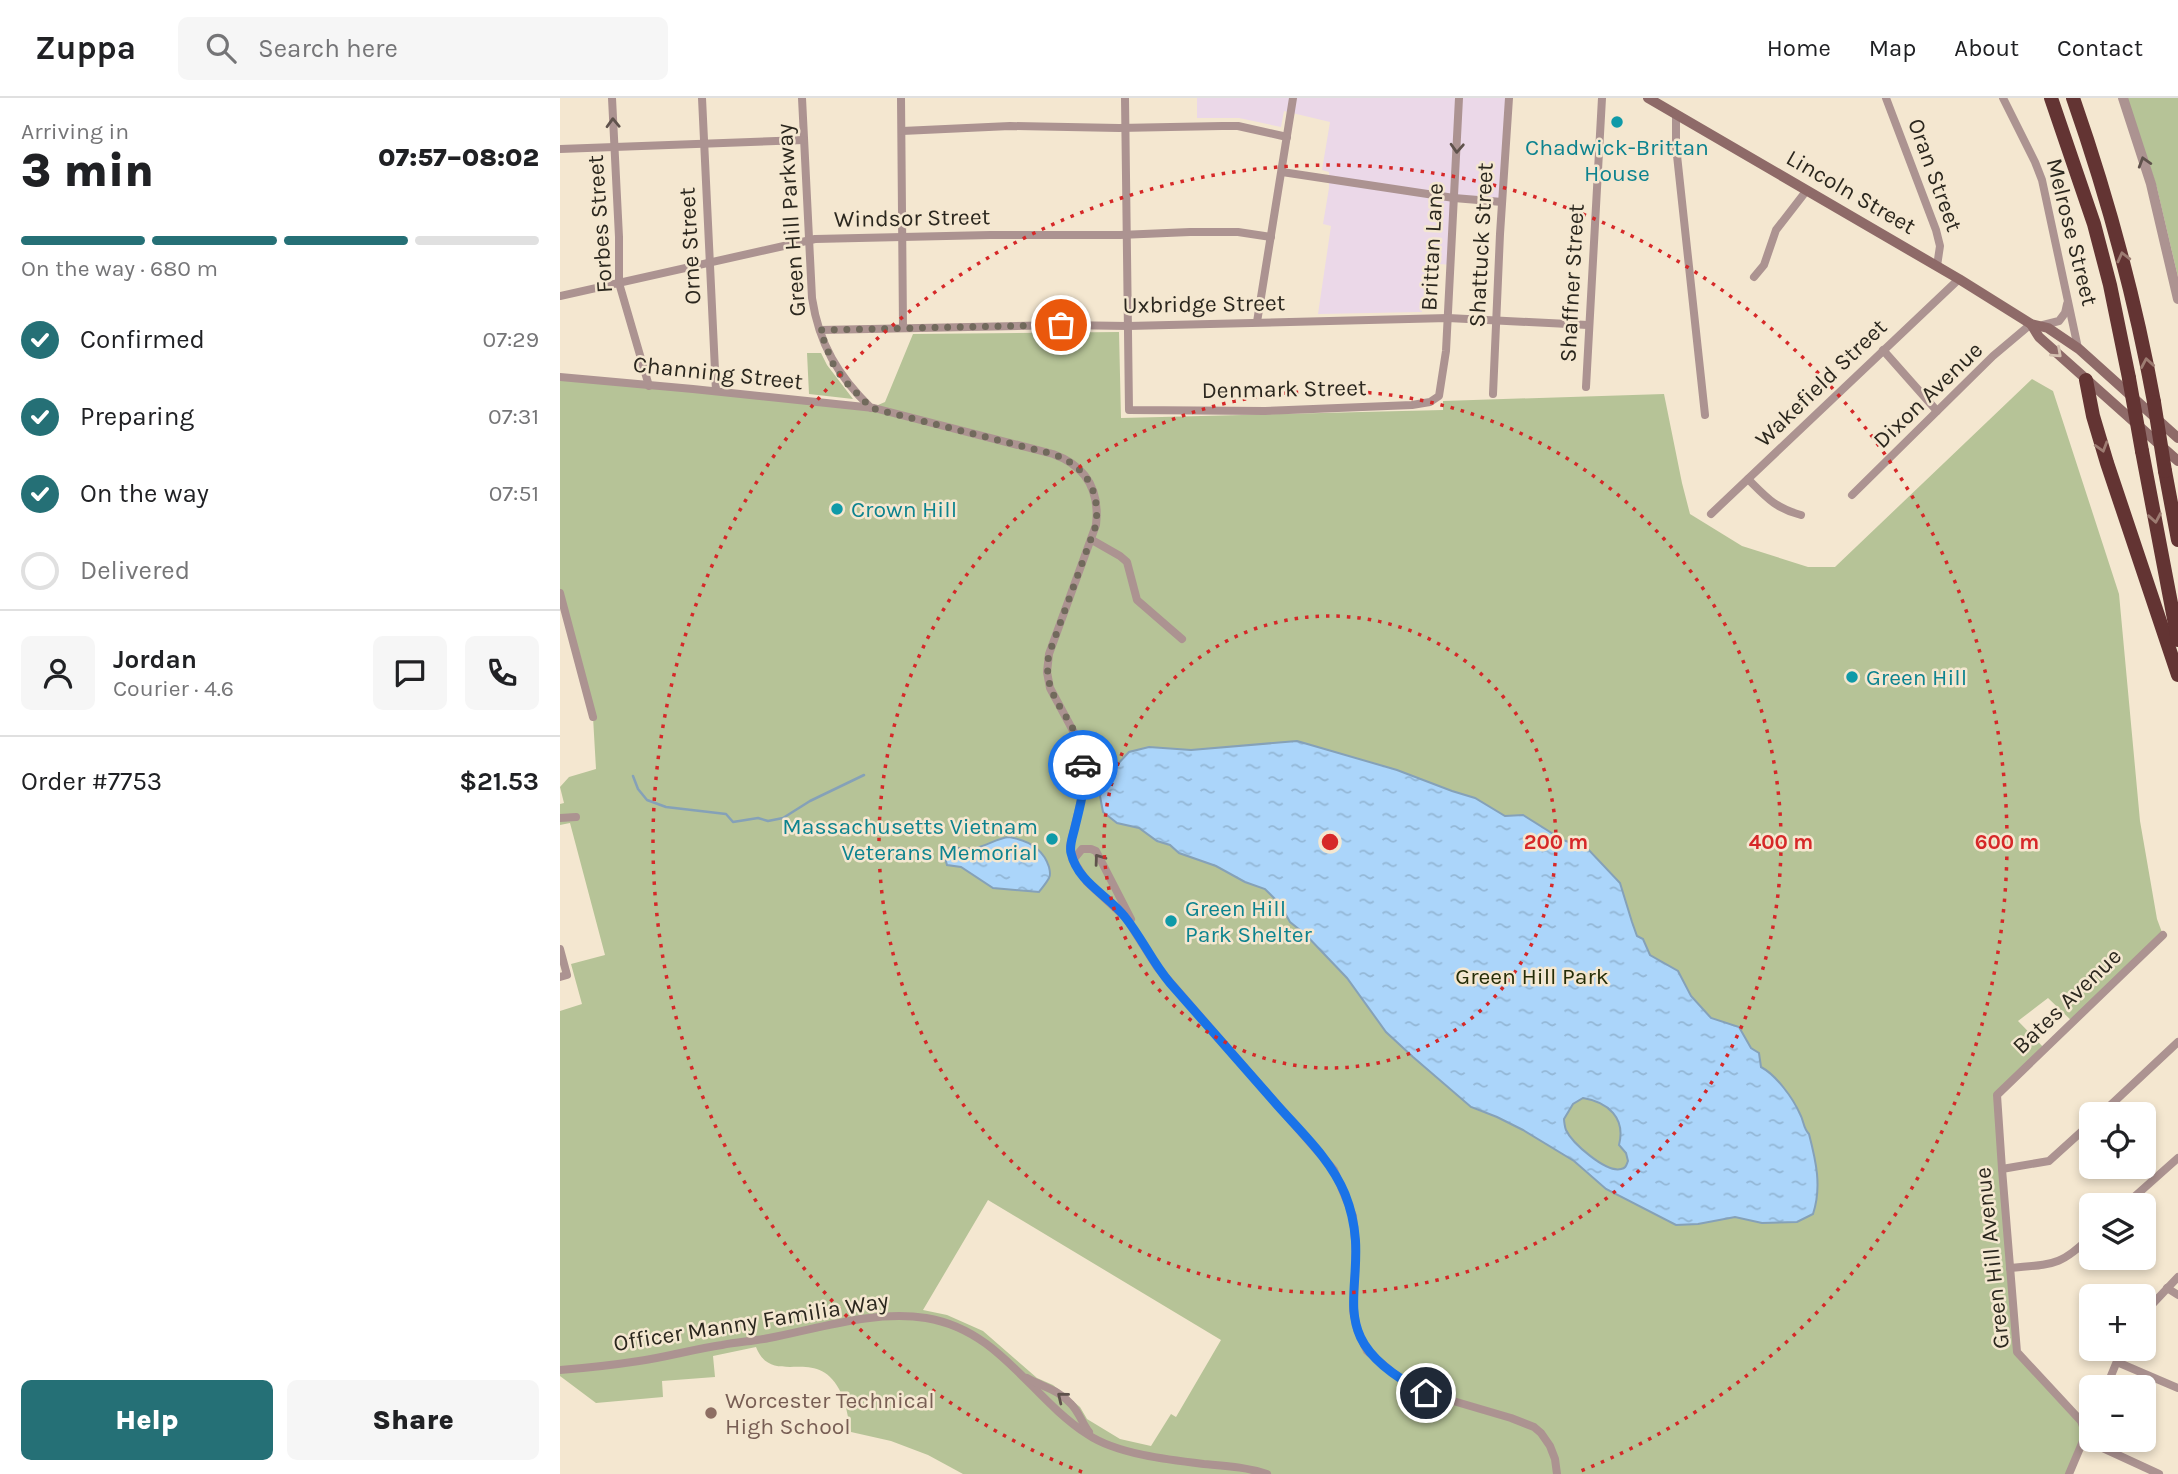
<!DOCTYPE html>
<meta charset="utf-8">
<style>
:root{--surface:#fff;--page:#f6f6f6;--text:#202124;--muted:#757577;--line:#e0e0e0;--accent:#257076}
body{margin:0;font-family:Karla,sans-serif;background:var(--page);color:var(--text);height:100vh;display:flex;flex-direction:column;font-size:26px;white-space:nowrap}
*{box-sizing:border-box;margin:0}
p{font-size:23px;color:var(--muted)}
.icon{flex:none;width:38px;height:38px;fill:none;stroke:currentColor;stroke-width:2;stroke-linecap:round;stroke-linejoin:round}
.map{position:relative;flex:1;overflow:hidden}
.details{display:flex;flex-direction:column;background:var(--surface);width:560px}
.details>*{flex:none}
.buttons{position:absolute;left:1519px;top:1004px;display:grid;gap:14px}
.buttons a{display:grid;place-items:center;width:77px;height:77px;border-radius:10px;background:var(--surface);box-shadow:0 4px 10px #0003;font-size:35px}
.pin{position:absolute;display:grid;place-items:center;width:60px;height:60px;color:#fff;margin:-30px;border:4px solid #fff;border-radius:50%;box-shadow:0 2px 7px #0007}
.courier{position:absolute;display:grid;place-items:center;width:70px;height:70px;margin:-35px;border:5px solid #1a73e8;border-radius:50%;background:#fff;color:#222;box-shadow:0 2px 9px #0007}
.headline em{font-style:normal;font-weight:800}
.headline div{display:flex;flex-direction:column-reverse}
.headline{display:flex;align-items:center;justify-content:space-between;height:119px;padding:0 21px}
h1{font-size:46px;font-weight:800;line-height:52px}
.bar{display:grid;grid-template-columns:repeat(4,1fr);gap:10px 7px;align-content:center;height:84px;padding:0 21px}
.bar i{height:9px;border-radius:5px;background:var(--line)}
.bar .on{background:var(--accent)}
.bar p{grid-column:span 4}
.line{display:flex;align-items:center;gap:18px;padding:0 21px;border-top:2px solid var(--line)}
.line div{flex:1}
.round{display:grid;place-items:center;flex:none;width:74px;height:74px;border-radius:10px;background:var(--page)}
ol{padding:0 21px;list-style:none}
li{display:flex;align-items:center;gap:21px;height:77px}
li p{margin-inline-start:auto}
li .icon{padding:7px;border-radius:50%;background:var(--accent);color:#fff;stroke-width:4}
li:last-child{color:var(--muted)}
li i{width:38px;height:38px;border:4px solid var(--line);border-radius:50%}
.button{display:flex;gap:14px;margin-top:auto;padding:14px 21px}
.button a{flex:1;height:80px;border-radius:10px;background:var(--accent);color:#fff;font-size:28px;font-weight:800;line-height:80px;text-align:center}
.button a+a{background:var(--page);color:var(--text)}
header{display:flex;align-items:center;gap:42px;box-sizing:border-box;height:98px;padding:0 35px;background:var(--surface);border-bottom:2px solid var(--line)}
header strong{font-size:33px}
nav{display:flex;gap:38px;margin-inline-start:auto;font-size:24px}
.search{width:490px;height:63px;background:var(--page);display:flex;align-items:center;gap:18px;box-sizing:border-box;padding:0 24px;border-radius:10px;color:var(--muted);font-size:26px}
main{display:flex;flex:1;min-height:0}
.map>svg:first-child{display:block}
</style>
<header>
<strong>Zuppa</strong>
<div class="search"><svg class="icon" aria-label="search" viewBox="0 0 24 24"><circle cx="10" cy="10" r="6"/><path d="M15 15l6 6"/></svg>Search here</div>
<nav><a>Home</a><a>Map</a><a>About</a><a>Contact</a></nav>
</header>
<main>
<section class="details">
<div class="headline"><div><h1>3 min</h1><p>Arriving in</p></div><em>07:57–08:02</em></div>
<div class="bar"><i class="on"></i><i class="on"></i><i class="on"></i><i></i><p>On the way · 680 m</p></div>
<ol>
<li><svg class="icon" aria-label="check" viewBox="0 0 24 24"><path d="M5 12l5 5 9-10"/></svg>Confirmed<p>07:29</p></li>
<li><svg class="icon" aria-label="check" viewBox="0 0 24 24"><path d="M5 12l5 5 9-10"/></svg>Preparing<p>07:31</p></li>
<li><svg class="icon" aria-label="check" viewBox="0 0 24 24"><path d="M5 12l5 5 9-10"/></svg>On the way<p>07:51</p></li>
<li><i></i>Delivered</li>
</ol>
<div class="line" style="height:126px"><a class="round"><svg class="icon" aria-label="person" viewBox="0 0 24 24"><circle cx="12" cy="8" r="4"/><path d="M4 21q1-7 8-7t8 7"/></svg></a><div><b>Jordan</b><p>Courier · 4.6</p></div><a class="round"><svg class="icon" aria-label="chat" viewBox="0 0 24 24"><path d="M4 5h16v11H9l-5 4z"/></svg></a><a class="round"><svg class="icon" aria-label="phone" viewBox="0 0 24 24"><path d="M5 4h4l2 5-3 2q2 4 5 5l2-3 5 2v4C11 20 4 13 5 4z"/></svg></a></div>
<div class="line" style="height:91px"><div>Order #7753</div><b>$21.53</b></div>
<div class="button"><a>Help</a><a>Share</a></div>
</section>
<div class="map">
<svg width="1618" height="1376" viewBox="0 0 1618 1376">
<defs>
<pattern id="water-ripples" width="26" height="14" patternUnits="userSpaceOnUse" patternTransform="scale(1.75)"><rect width="26" height="14" fill="#abd5fa"/><path d="M2 4q2-2 4 0t4 0M15 11q2-2 4 0t4 0" fill="none" stroke="#93b7d6"/></pattern>
</defs>
<rect width="100%" height="100%" fill="#f4e7d0"/>
<path fill="#ebd8e8" d="M637,0H949L942,104L895,100L891,167L869,165L862,214L758,216L771,128L763,126L769,90V74L762,72L770,24L724,13L721,29L679,20H637Z"/>
<g fill="#b6c397" fill-rule="evenodd">
<path d="M1567,0H1618V179L1597,90Z"/>
<path d="M559,234L561,320L883,312V303L1104,296L1122,385L1130,416L1182,448L1248,469H1275L1472,281L1493,293L1559,496L1580,723L1597,821L1603,837L1514,925L1488,900L1458,923L1485,951L1437,997L1457,1254L1521,1323L1526,1337L1509,1376H403L368,1357L331,1343L291,1334C288,1320 286,1303 279,1291C255,1247 212,1290 196,1249L153,1258L155,1279L102,1283L103,1299L36,1305L0,1278V913L22,906L11,866L45,857L10,725L0,727V706L4,705L0,689L9,679L36,671L33,619L0,495V279L311,310L325,304L353,236ZM428,1102L661,1242L616,1319L611,1316L591,1348L560,1341L527,1321L520,1309L493,1287L477,1280L423,1233L387,1217L363,1212Z"/>
<path d="M247,255H261L267,267L293,301L249,296Z"/>
</g>
<g fill="url(#water-ripples)" stroke="#85a1b8" stroke-width="2" fill-rule="evenodd">
<path d="M737,643L837,672L892,693L915,700L945,718L963,717L1003,742L1027,750L1060,785L1072,824L1077,838L1083,841L1090,857L1118,873L1131,898L1151,920L1179,929L1191,950L1199,955L1201,969C1216,977 1233,1000 1240,1016C1244,1023 1243,1030 1249,1036C1256,1063 1262,1089 1253,1116L1237,1124L1202,1125L1175,1119L1138,1126L1116,1127L1046,1091L1014,1063L963,1032L937,1019L911,1009L853,959L826,934L787,880L745,836L730,824L720,806L705,791L685,784L656,768L619,755L610,747L597,743L579,730L557,725L543,714L540,698L543,691L556,668L569,654L589,649L631,652ZM1023,1000C1048,1004 1066,1020 1059,1047L1066,1055L1068,1063C1066,1068 1066,1070 1061,1071C1046,1075 1012,1045 1006,1032C1005,1030 1004,1023 1004,1021L1013,1006Z"/>
<path d="M449,739C467,742 483,750 489,769C490,773 491,777 489,780C487,784 482,790 479,794L433,790L401,769L387,767L385,760L386,753C396,747 404,752 415,750C427,748 437,740 449,739Z"/>
</g>
<g fill="none" stroke-linecap="round" stroke-linejoin="round">
<path stroke="#85a1b8" stroke-width="2.5" d="M73,678L78,691L87,702L106,709L166,716L173,724L198,720L208,723L223,720L250,703L304,677"/>
<g stroke="#ac9391" stroke-width="8">
<path d="M52,0L59,139V185L89,288"/>
<path d="M142,0L156,293"/>
<path d="M242,0L252,200C259,246 278,278 311,310"/>
<path d="M341,0L343,229"/>
<path d="M565,0L569,312L705,313L852,307L870,304L879,298L886,253L899,0"/>
<path d="M1326,0L1376,132L1380,148L1377,168"/>
<path d="M1443,0L1475,64L1482,82L1518,250"/>
<path d="M1116,16V48L1145,317"/>
<path d="M342,33L450,28L559,30L662,28H678L727,39"/>
<path d="M0,51L244,42"/>
<path d="M722,74L894,100L942,104"/>
<path d="M1194,179L1204,167L1216,132L1247,92"/>
<path d="M0,198L255,141L430,137H560L630,134H678L711,139"/>
<path d="M697,224L733,0"/>
<path d="M1483,227L1499,223L1505,215L1507,206"/>
<path d="M260,232L501,227L568,228L888,220L1028,227"/>
<path d="M1323,252L1377,313"/>
<path d="M0,279L133,291L314,310L493,356C526,368 540,392 536,427L489,556L487,574L490,590L517,640L524,675L523,694L510,748L513,762L527,784L566,820L597,869L774,1072L793,1118L796,1155L793,1213L797,1231L807,1253L837,1278L866,1295L951,1320L974,1329L981,1335L990,1348L995,1361L997,1376"/>
<path d="M1026,289L1042,0"/>
<path d="M933,296L940,136L949,0"/>
<path d="M1188,381C1206,399 1215,410 1241,417"/>
<path d="M1292,397L1433,258L1471,226"/>
<path d="M1151,416L1399,181"/>
<path d="M532,442L560,458L567,464L577,502L622,541"/>
<path d="M0,495L33,619"/>
<path d="M0,720L16,719"/>
<path d="M513,762L522,751H531L536,753L571,821"/>
<path d="M0,851L7,877L0,879"/>
<path d="M1540,1017L1618,944"/>
<path d="M1442,1071L1489,1063L1531,1025"/>
<path d="M1564,1108L1618,1060"/>
<path d="M1450,1170C1492,1166 1500,1169 1531,1138"/>
<path d="M1607,1190L1618,1197"/>
<path d="M1584,1215L1618,1179"/>
<path d="M1557,1264L1618,1290"/>
<path d="M0,1272C26,1270 53,1267 79,1263C107,1259 134,1251 162,1247C178,1244 194,1243 209,1240C260,1230 315,1212 366,1220C440,1232 470,1299 527,1336C556,1356 609,1362 644,1366C666,1368 686,1369 707,1376"/>
<path d="M467,1280C483,1289 499,1292 511,1306C519,1314 522,1325 529,1334"/>
<path d="M1546,1290L1562,1251"/>
<path d="M1509,1376L1531,1324"/>
<path d="M1599,1376L1534,1346L1526,1337L1521,1323L1457,1254L1442,1071L1437,997L1603,837"/>
</g>
<path stroke="#ac9391" stroke-width="10" d="M1563,0L1591,86L1618,201"/>
<g stroke="#8e6a68" stroke-width="10">
<path d="M1088,0L1399,181L1471,226L1488,230L1519,251L1618,340"/>
<path d="M1471,226L1479,239L1618,363"/>
</g>
<g stroke="#633433" stroke-width="14">
<path d="M1491,0L1534,126L1550,187L1569,280"/>
<path d="M1513,0C1548,100 1575,200 1594,304"/>
<path d="M1526,282L1533,318L1547,365L1618,577"/>
<path d="M1582,353L1618,542"/>
<path d="M1605,373L1618,442"/>
</g>
<g stroke="#633433" stroke-width="14">
<path d="M1569,280L1582,353"/>
<path d="M1594,304L1605,373"/>
</g>
</g>
<defs><path id="oneway-chevron" d="M-2-3.5L2.5 0L-2 3.5" fill="none" stroke-width="1.6" stroke-linecap="round" stroke-linejoin="round" transform="scale(1.75)"/></defs>
<g stroke="#5f524c">
<use href="#oneway-chevron" transform="translate(53 25) rotate(-92)"/>
<use href="#oneway-chevron" transform="translate(897 50) rotate(93)"/>
<use href="#oneway-chevron" transform="translate(1584 64) rotate(-107)"/>
<use href="#oneway-chevron" transform="translate(539 761) rotate(-126)"/>
<use href="#oneway-chevron" transform="translate(502 1299) rotate(-141)"/>
</g>
<g stroke="#9d7c72">
<use href="#oneway-chevron" transform="translate(1563 159) rotate(-104)"/>
<use href="#oneway-chevron" transform="translate(1587 265) rotate(-100)"/>
<use href="#oneway-chevron" transform="translate(1542 349) rotate(73)"/>
<use href="#oneway-chevron" transform="translate(1595 420) rotate(80)"/>
</g>
<use stroke="#d5c2b1" href="#oneway-chevron" transform="translate(1497 255) rotate(42)"/>
<g fill="none" stroke-linecap="round" stroke-linejoin="round">
<path stroke="#716a5c" stroke-width="7" stroke-dasharray="0 12.6" d="M501,227L260,232L272,264L283,281L311,310L493,356C526,368 540,392 536,427L489,556C482,594 503,608 517,639C520,648 522,658 523,667"/>
<path stroke="#1a73e8" stroke-width="9" d="M523,667C526,689 520,708 515,729C513,738 509,747 511,755C518,785 548,797 565,819C582,840 592,864 610,885C646,926 682,967 718,1008C743,1036 771,1062 785,1096C821,1186 745,1234 866,1295"/>
</g>
<g fill="none" stroke="#d62828" stroke-width="3.5" stroke-dasharray="3.5 7">
<circle cx="770" cy="744" r="226"/>
<circle cx="770" cy="744" r="451"/>
<path d="M522 1374A677 677 0 1 1 1018 1374"/>
</g>
<g fill="#0f9aa8" stroke="#f4e7d0" stroke-width="2.5">
<circle cx="1057" cy="24" r="7"/>
<circle cx="277" cy="411" r="7"/>
<circle cx="1292" cy="579" r="7"/>
<circle cx="492" cy="741" r="7"/>
<circle cx="611" cy="823" r="7"/>
</g>
<circle fill="#8d6e63" stroke="#f4e7d0" stroke-width="2.5" cx="151" cy="1315" r="7"/>
<g text-anchor="middle" dominant-baseline="central" stroke-width="5" stroke-linejoin="round" paint-order="stroke">
<g font-size="23" fill="#0d838f" stroke="#f4e7d0" text-anchor="start">
<text x="1057" y="49" text-anchor="middle">Chadwick-Brittan<tspan x="1057" dy="26">House</tspan></text>
<text x="291" y="411">Crown Hill</text>
<text x="1306" y="579">Green Hill</text>
<text x="478" y="728" text-anchor="end">Massachusetts Vietnam<tspan x="478" dy="26">Veterans Memorial</tspan></text>
<text x="625" y="810">Green Hill<tspan x="625" dy="26">Park Shelter</tspan></text>
</g>
<g font-size="23" fill="#2b271e" stroke="#f4e7d0">
<text transform="translate(1375 77) rotate(70)">Oran Street</text>
<text transform="translate(1291 94) rotate(30)">Lincoln Street</text>
<text transform="translate(352 120) rotate(-1)">Windsor Street</text>
<text transform="translate(231 122) rotate(-94)">Green Hill Parkway</text>
<text transform="translate(40 126) rotate(-94)">Forbes Street</text>
<text transform="translate(1512 134) rotate(76)">Melrose Street</text>
<text transform="translate(921 147) rotate(-87)">Shattuck Street</text>
<text transform="translate(130 148) rotate(-93)">Orne Street</text>
<text transform="translate(872 149) rotate(-87)">Brittan Lane</text>
<text transform="translate(1012 185) rotate(-87)">Shaffner Street</text>
<text transform="translate(644 206) rotate(-1)">Uxbridge Street</text>
<text transform="translate(158 275) rotate(6)">Channing Street</text>
<text transform="translate(1261 285) rotate(-44)">Wakefield Street</text>
<text transform="translate(724 291) rotate(-1)">Denmark Street</text>
<text transform="translate(1368 297) rotate(-44)">Dixon Avenue</text>
<text transform="translate(1507 903) rotate(-44)">Bates Avenue</text>
<text transform="translate(1432 1160) rotate(-96)">Green Hill Avenue</text>
<text transform="translate(191 1224) rotate(-9)">Officer Manny Familia Way</text>
</g>
<g font-size="23" fill="#252d07" stroke="#f4e7d0">
<text x="972" y="878">Green Hill Park</text>
</g>
<g font-size="23" fill="#785e54" stroke="#f4e7d0" text-anchor="start">
<text x="165" y="1302">Worcester Technical<tspan x="165" dy="26">High School</tspan></text>
</g>
</g>
<circle cx="770" cy="744" r="10" fill="#d62828" stroke="#f4e7d0" stroke-width="3.5"/>
<g font-size="21" text-anchor="middle" font-weight="bold" fill="#d62828" stroke="#f4e7d0" stroke-width="5" stroke-linejoin="round" paint-order="stroke">
<text x="996" y="751">200 m</text>
<text x="1221" y="751">400 m</text>
<text x="1447" y="751">600 m</text>
</g>
</svg>
<div class="buttons">
<a><svg class="icon" aria-label="locate" viewBox="0 0 24 24"><circle cx="12" cy="12" r="6"/><path d="M12 2v4M12 18v4M2 12h4M18 12h4"/></svg></a>
<a><svg class="icon" aria-label="layers" viewBox="0 0 24 24"><path d="M12 4l9 5-9 5-9-5zM3 14l9 5 9-5"/></svg></a>
<a>+</a>
<a>−</a>
</div>
<div class="pin" style="left:501px;top:227px;background:#ea580c"><svg class="icon" aria-label="bag" viewBox="0 0 24 24"><path d="M5 8h14l-1 12H6zM9 8a3 3 0 0 1 6 0"/></svg></div>
<div class="pin" style="left:866px;top:1295px;background:#1f2937"><svg class="icon" aria-label="home" viewBox="0 0 24 24"><path d="M3 11l9-7 9 7M6 9v11h12V9"/></svg></div>
<div class="courier" style="left:523px;top:667px"><svg class="icon" aria-label="car" viewBox="0 0 24 24"><path d="M5 17H2v-5l4-1 3-4h7l3 4 3 1v5h-3M9 17h6M6 11h13"/><circle cx="7" cy="17" r="2"/><circle cx="17" cy="17" r="2"/></svg></div>
</div>
</main>
